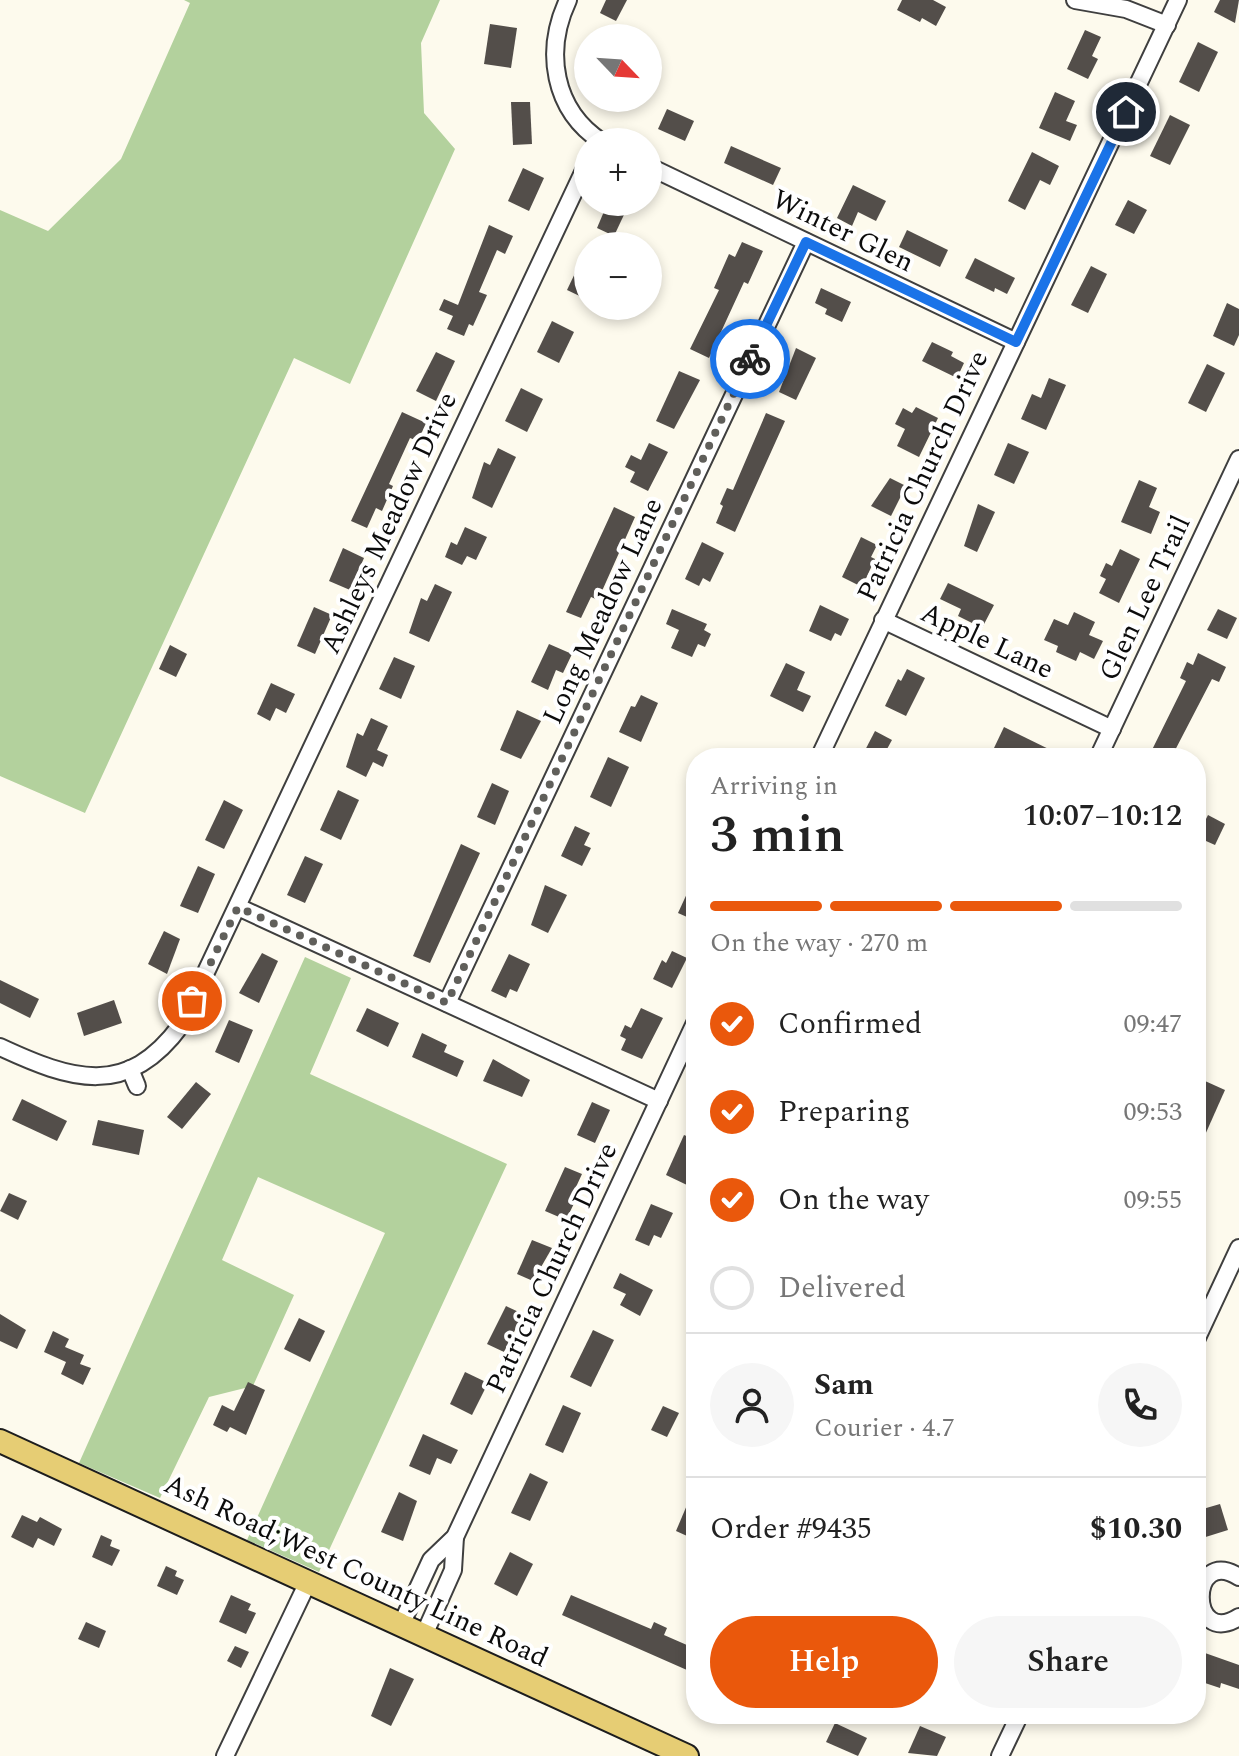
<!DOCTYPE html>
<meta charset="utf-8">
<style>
:root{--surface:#fff;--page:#f6f6f6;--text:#222;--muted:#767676;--line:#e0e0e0;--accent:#ea580c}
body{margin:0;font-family:Spectral,serif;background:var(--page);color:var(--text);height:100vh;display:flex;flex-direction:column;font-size:30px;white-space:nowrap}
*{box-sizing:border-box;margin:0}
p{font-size:26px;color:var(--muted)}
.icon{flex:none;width:44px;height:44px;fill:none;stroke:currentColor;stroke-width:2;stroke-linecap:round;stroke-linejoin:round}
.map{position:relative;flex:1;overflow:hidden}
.side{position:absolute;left:686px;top:748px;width:520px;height:976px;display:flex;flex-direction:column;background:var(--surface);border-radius:32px;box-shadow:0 4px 12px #0003}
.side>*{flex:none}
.needle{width:52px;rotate:115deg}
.buttons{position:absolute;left:574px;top:24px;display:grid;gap:16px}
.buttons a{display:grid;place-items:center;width:88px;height:88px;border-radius:50%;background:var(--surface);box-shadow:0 4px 12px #0003;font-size:40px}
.pin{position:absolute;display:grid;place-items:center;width:68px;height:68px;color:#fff;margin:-34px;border:4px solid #fff;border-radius:50%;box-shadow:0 2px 8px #0007}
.courier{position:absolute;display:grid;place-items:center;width:80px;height:80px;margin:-40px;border:6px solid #1a73e8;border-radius:50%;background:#fff;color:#222;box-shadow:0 2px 10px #0007}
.head em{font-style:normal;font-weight:600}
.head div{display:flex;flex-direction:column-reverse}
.head{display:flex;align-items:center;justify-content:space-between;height:136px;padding:0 24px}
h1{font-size:52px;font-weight:600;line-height:60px}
.bar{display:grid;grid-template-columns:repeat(4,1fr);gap:12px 8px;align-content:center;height:96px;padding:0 24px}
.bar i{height:10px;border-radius:6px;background:var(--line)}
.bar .selected{background:var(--accent)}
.bar p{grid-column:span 4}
.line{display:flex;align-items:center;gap:20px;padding:0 24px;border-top:2px solid var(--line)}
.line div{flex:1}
.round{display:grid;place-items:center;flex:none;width:84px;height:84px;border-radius:42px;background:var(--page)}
ol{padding:0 24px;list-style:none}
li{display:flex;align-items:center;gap:24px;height:88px}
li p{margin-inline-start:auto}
li .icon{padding:8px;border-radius:50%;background:var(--accent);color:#fff;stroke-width:4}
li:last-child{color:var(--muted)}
li i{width:44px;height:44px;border:4px solid var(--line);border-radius:50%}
.primary-button{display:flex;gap:16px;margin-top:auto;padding:16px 24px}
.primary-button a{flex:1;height:92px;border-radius:48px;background:var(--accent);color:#fff;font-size:32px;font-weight:600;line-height:92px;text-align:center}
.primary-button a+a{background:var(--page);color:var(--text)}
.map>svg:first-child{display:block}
</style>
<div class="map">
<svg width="1239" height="1756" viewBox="0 0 1239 1756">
<rect width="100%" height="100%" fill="#fdfaed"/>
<g fill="#b3d19d">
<path d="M184,0H440L421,43L424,113L455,149L350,384L294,358L85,813L0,776V210L48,231L121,159L190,3Z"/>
<path d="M305,957L351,978L310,1074L507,1164L319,1572L247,1540L385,1233L258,1177L222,1260L294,1295L253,1386L209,1397L160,1498L79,1463Z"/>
</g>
<g fill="#534e4a">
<path d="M606,0H627L616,21L600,13Z"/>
<path d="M902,0H933L946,7L936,26L922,18L920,22L897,10Z"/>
<path d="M1220,0H1239L1235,23L1214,12Z"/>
<path d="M490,24L517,28L511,68L484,64Z"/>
<path d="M1085,30L1101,37L1092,56L1098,59L1088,79L1067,69Z"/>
<path d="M1198,42L1218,52L1199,92L1179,82Z"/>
<path d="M1055,92L1075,101L1066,121L1077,125L1070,141L1039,128Z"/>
<path d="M511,102H530L532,144L513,145Z"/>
<path d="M667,109L694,121L685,141L658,129Z"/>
<path d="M1170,115L1190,125L1170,165L1150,156Z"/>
<path d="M731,146L781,168L773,185L724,163Z"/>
<path d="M1032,152L1059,166L1050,185L1040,180L1025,210L1008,201Z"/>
<path d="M523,168L544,178L529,211L508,201Z"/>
<path d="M853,185L886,201L876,221L858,212L852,226L837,218Z"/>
<path d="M1128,200L1147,210L1134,234L1115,225Z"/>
<path d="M608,202H630L614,236L597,228Z"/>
<path d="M489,225L513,236L505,254L497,250L479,292L487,295L473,326L469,324L464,336L447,329L453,316L439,310L444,299L458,305Z"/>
<path d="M907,230L948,250L940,267L899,247Z"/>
<path d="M742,242L763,251L748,284L744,282L709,358L690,349L719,290L714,288L729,254L735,257Z"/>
<path d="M588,246V300L567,290Z"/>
<path d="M975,258L1015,278L1007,294L995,288L994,292L965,278Z"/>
<path d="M1091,266L1107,274L1088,313L1071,305Z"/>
<path d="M821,288L851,302L842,322L825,314L827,309L815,303Z"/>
<path d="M1227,303L1239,309V335L1234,346L1213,336Z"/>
<path d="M552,321L574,332L559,363L537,352Z"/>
<path d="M932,342L953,352L951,356L964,363L957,378L922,361Z"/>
<path d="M796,348L816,358L796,400L779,392Z"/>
<path d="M436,352L455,361L436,401L416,391Z"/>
<path d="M1207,364L1225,373L1206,412L1188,403Z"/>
<path d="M679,371L700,380L674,429L656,421Z"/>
<path d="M1049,378L1066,385L1046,430L1021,419L1032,394L1041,398Z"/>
<path d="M521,388L543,399L527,432L505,421Z"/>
<path d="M916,407L938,418L919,457L897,446L905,429L895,424L903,408L912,413Z"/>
<path d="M402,412L426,423L418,441L410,438L389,484L393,486L382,511L376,508L367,528L351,521Z"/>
<path d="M766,413L785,421L735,532L716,523L723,506L720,504L727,488L733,490Z"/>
<path d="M649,443L668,452L648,491L630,482L635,472L625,467L631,455L641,460Z"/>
<path d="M1008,443L1029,452L1014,484L994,475Z"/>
<path d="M498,448L516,457L492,508L472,498L484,462L490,465Z"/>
<path d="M890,478L906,486L891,516L871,506Z"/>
<path d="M1139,480L1157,488L1149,507L1160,512L1151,534L1121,522Z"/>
<path d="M978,504L995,512L977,552L964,546Z"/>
<path d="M614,507L635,517L598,600L591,597L581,618L566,612Z"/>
<path d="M465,527L487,537L476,560L467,556L462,565L445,557L451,542L457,545Z"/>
<path d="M861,537L877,545L871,557L875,559L862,587L842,577Z"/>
<path d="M702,542L724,553L710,582L703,578L699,586L685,579Z"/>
<path d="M343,548L364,558L350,590L329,581Z"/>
<path d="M1120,549L1140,559L1119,603L1099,593L1106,579L1100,576L1106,563L1112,566Z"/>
<path d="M948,583L994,605L982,628L958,616L961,609L940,599Z"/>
<path d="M435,584L452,592L429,642L409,633L421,598L427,601Z"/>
<path d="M820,605L849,619L841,636L835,633L831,641L809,631Z"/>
<path d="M314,607L332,615L315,654L297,646Z"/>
<path d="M672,609L707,624L704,630L711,634L705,647L698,644L692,657L671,648L679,630L666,624Z"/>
<path d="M1218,609L1237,618L1227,639L1207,630Z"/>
<path d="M1074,612L1095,622L1089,635L1103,641L1094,659L1080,652L1076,661L1056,652L1058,646L1044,640L1054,619L1068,625Z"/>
<path d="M549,644L572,654L563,673L556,670L548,690L531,682Z"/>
<path d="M170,645L187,654L176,677L159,669Z"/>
<path d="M1198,653L1226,667L1219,682L1212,679L1171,758H1148L1186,681L1180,678L1187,662L1193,665Z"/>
<path d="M394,657L415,666L401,699L379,689Z"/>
<path d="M786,663L805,672L797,690L811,696L803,712L770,696Z"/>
<path d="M907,669L925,678L906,716L885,706L898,679L901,681Z"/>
<path d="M271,683L295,694L286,713L276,708L270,721L257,714Z"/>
<path d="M641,695L658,703L641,742L619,732L631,706L635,707Z"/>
<path d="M517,710L541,721L521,759L500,750Z"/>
<path d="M371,718L388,726L377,750L388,755L383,767L373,762L366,777L346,767L357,733L363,736Z"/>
<path d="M1004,727L1067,758H1015L994,748Z"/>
<path d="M875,731L892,740L882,758H861Z"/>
<path d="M608,757L629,767L611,807L590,797Z"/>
<path d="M492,783L509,791L495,825L477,817Z"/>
<path d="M338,790L359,800L341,840L320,830Z"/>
<path d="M224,800L243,810L224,849L205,840Z"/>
<path d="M1208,815L1225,824L1215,845L1197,837Z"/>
<path d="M575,826L590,833L584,845L591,848L582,866L561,856Z"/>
<path d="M461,844L480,853L430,963L413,956Z"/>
<path d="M305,856L323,864L305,903L287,895Z"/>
<path d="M198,866L215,874L198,913L180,906Z"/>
<path d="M696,874V921L678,913Z"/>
<path d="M545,885L567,895L548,933L531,925Z"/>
<path d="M164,931L180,939L167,974L148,964Z"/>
<path d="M672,951L687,958L672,988L653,979L662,960L666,963Z"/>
<path d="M262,953L278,961L259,1003L239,993Z"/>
<path d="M509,954L530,964L517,992L510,989L506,998L491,991Z"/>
<path d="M0,980L39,999L30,1018L0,1003Z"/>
<path d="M114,1000L122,1023L84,1036L77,1013Z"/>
<path d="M367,1008L399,1023L388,1047L356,1031Z"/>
<path d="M641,1008L663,1018L642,1059L621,1050L626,1039L620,1036L625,1025L631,1028Z"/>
<path d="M229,1020L253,1030L239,1063L215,1052Z"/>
<path d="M422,1033L447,1045L444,1052L464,1061L457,1077L412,1057Z"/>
<path d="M493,1059L530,1080L522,1097L483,1081Z"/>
<path d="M1205,1081L1225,1090L1205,1135L1196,1131V1101Z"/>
<path d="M196,1082L211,1094L182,1129L167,1117Z"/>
<path d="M22,1099L67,1121L57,1141L12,1120Z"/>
<path d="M592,1102L610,1110L595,1143L577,1135Z"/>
<path d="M98,1120L144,1130L139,1155L92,1145Z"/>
<path d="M684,1135L696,1140V1165L687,1185L666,1175Z"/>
<path d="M565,1167L582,1174L576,1187L581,1189L566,1220L545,1211Z"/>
<path d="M9,1193L27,1201L18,1220L0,1211Z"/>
<path d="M651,1204L673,1213L661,1238L654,1235L649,1246L635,1240Z"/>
<path d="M532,1240L552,1248L533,1281L517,1274Z"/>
<path d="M620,1273L653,1290L640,1316L620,1305L626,1294L613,1288Z"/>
<path d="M506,1306L523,1314L504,1352L487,1344Z"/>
<path d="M0,1314L26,1330L17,1349L0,1341Z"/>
<path d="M299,1318L325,1331L310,1362L284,1349Z"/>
<path d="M593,1330L614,1340L591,1387L570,1377Z"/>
<path d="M53,1331L69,1339L65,1347L84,1355L80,1364L91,1368L83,1385L61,1374L66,1362L44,1352Z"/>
<path d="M465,1372L488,1383L472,1415L450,1404Z"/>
<path d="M248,1382L265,1390L246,1435L230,1427L227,1432L213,1425L222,1405L234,1411Z"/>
<path d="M563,1405L581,1413L563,1453L545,1445Z"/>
<path d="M663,1406L679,1413L667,1437L651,1430Z"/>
<path d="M423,1434L458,1450L451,1464L437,1458L430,1475L409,1466Z"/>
<path d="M530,1473L548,1482L530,1521L511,1513Z"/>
<path d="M399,1492L417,1501L403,1541L381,1532Z"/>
<path d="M1220,1504L1228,1530L1196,1540V1511Z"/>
<path d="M687,1505L696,1508V1540L676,1531Z"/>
<path d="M22,1515L37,1522L40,1517L62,1529L54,1546L38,1538L33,1548L11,1537Z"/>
<path d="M101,1535L112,1540L110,1546L120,1550L112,1566L92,1557Z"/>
<path d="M510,1552L533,1564L517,1596L494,1584Z"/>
<path d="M166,1566L177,1571L175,1576L184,1580L177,1595L157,1586Z"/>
<path d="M231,1595L251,1604L248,1610L256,1613L246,1634L219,1622Z"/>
<path d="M571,1595L651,1629L654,1622L667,1628L664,1635L696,1649V1674L562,1615Z"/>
<path d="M86,1622L106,1631L99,1648L78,1639Z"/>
<path d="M235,1646L249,1652L241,1668L227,1661Z"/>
<path d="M1205,1653L1239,1665V1689L1221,1683L1220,1688L1196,1680Z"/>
<path d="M390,1668L414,1679L391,1726L371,1716Z"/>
<path d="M835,1723L867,1738L858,1756L826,1742Z"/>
<path d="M920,1726L946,1737L937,1756L908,1753Z"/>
</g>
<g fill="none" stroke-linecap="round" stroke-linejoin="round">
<g stroke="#3f3f3f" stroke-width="20">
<g id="minor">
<path d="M568,0C544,51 553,110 602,142"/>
<path d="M1075,0L1126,9L1167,25"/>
<path d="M648,166L1016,342"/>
<path d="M883,620L1112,729"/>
<path d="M819,758L1178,0"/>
<path d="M1098,758L1239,459"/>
<path d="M238,907L659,1101"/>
<path d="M447,1003L806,242"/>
<path d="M0,1047C71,1080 127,1099 181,1025L588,162"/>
<path d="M130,1069L137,1086"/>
<path d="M1196,1340L1239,1248"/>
<path d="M1239,1577C1188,1545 1188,1649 1239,1617"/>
<path d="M401,1625L431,1560L455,1537L696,1021"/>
<path d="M424,1635L453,1570L455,1537"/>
<path d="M225,1756L308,1582"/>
<path d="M1000,1756L1020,1714"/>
</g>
</g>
<g stroke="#1d1d1d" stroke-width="26">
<path id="major" d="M0,1441L687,1756"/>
</g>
<use href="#minor" stroke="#fff" stroke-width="16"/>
<use href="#major" stroke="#e6cd74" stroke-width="22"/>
</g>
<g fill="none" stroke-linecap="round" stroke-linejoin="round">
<path stroke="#605f5b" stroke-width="8" stroke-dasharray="0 14.4" d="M192,1001L238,907L447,1003L750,359"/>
<path stroke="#1a73e8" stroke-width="10" d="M750,359L806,242L1016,342L1126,112"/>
</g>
<g text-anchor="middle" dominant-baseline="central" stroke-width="8" stroke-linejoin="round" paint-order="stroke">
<g font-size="28" fill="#0c0c0c" stroke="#fff">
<text transform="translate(843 231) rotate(26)">Winter Glen</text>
<text transform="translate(923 476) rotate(-65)">Patricia Church Drive</text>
<text transform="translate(389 523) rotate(-65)">Ashleys Meadow Drive</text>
<text transform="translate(1145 598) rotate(-65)">Glen Lee Trail</text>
<text transform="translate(603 611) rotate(-65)">Long Meadow Lane</text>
<text transform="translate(987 641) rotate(25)">Apple Lane</text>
<text transform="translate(552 1268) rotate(-65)">Patricia Church Drive</text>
<text transform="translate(356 1571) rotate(25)">Ash Road;West County Line Road</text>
</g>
</g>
</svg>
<div class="buttons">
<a><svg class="needle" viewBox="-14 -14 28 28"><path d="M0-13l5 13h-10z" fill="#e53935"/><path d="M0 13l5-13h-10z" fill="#767676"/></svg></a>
<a>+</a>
<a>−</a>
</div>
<div class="pin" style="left:192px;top:1001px;background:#ea580c"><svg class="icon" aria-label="bag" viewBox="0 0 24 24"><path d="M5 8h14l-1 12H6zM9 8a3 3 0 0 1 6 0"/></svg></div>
<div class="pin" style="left:1126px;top:112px;background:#1f2937"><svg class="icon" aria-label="home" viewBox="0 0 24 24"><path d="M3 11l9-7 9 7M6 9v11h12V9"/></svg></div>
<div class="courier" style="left:750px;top:359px"><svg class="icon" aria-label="bike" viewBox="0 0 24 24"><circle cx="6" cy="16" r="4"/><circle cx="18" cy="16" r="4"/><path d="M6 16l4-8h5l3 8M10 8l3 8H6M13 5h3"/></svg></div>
<section class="side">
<div class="head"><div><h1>3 min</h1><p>Arriving in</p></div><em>10:07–10:12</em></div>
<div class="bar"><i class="selected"></i><i class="selected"></i><i class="selected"></i><i></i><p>On the way · 270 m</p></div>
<ol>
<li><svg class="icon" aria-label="check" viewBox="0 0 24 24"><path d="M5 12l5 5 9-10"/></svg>Confirmed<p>09:47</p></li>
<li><svg class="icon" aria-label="check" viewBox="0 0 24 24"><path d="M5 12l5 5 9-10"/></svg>Preparing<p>09:53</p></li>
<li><svg class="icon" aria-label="check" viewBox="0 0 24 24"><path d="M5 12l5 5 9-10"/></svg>On the way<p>09:55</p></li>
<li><i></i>Delivered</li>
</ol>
<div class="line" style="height:144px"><a class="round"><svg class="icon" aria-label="person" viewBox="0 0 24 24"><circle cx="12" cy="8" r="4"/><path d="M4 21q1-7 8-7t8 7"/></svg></a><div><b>Sam</b><p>Courier · 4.7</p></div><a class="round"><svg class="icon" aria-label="phone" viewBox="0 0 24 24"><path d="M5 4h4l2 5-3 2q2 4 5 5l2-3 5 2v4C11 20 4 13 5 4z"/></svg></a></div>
<div class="line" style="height:104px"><div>Order #9435</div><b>$10.30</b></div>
<div class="primary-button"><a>Help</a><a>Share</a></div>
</section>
</div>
